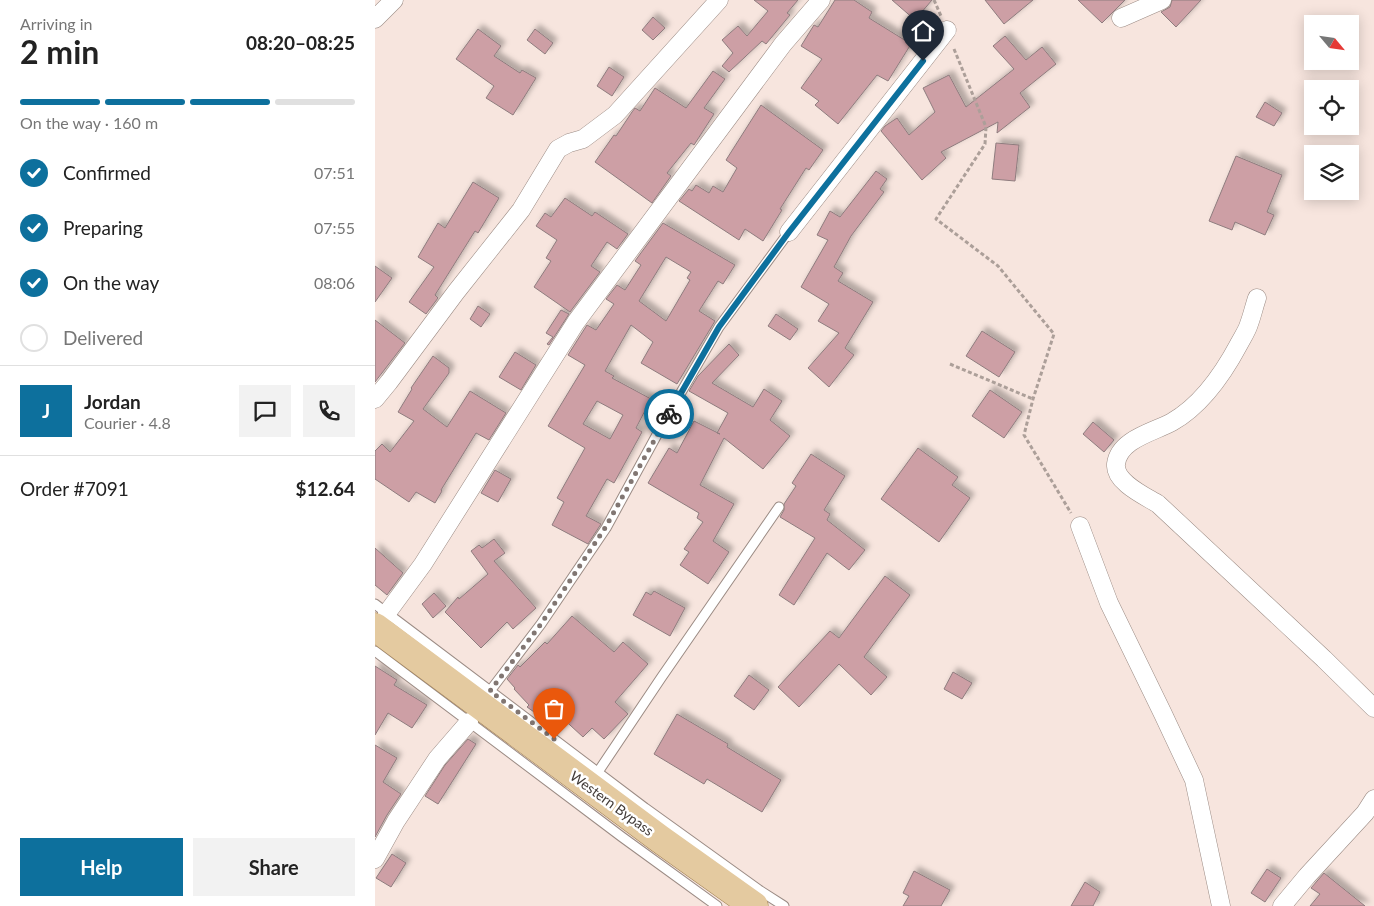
<!DOCTYPE html>
<meta charset="utf-8">
<style>
:root{--surface:#fff;--page:#f2f2f2;--text:#222;--muted:#767676;--line:#e0e0e0;--accent:#0d709d}
body{margin:0;font-family:Lato,sans-serif;background:var(--page);color:var(--text);height:100vh;display:flex;flex-direction:column;font-size:19px;white-space:nowrap}
*{box-sizing:border-box;margin:0}
p{font-size:16px;color:var(--muted)}
.icon{flex:none;width:28px;height:28px;fill:none;stroke:currentColor;stroke-width:2;stroke-linecap:round;stroke-linejoin:round}
.map{position:relative;flex:1;overflow:hidden}
.panel{display:flex;flex-direction:column;background:var(--surface);width:375px}
.panel>*{flex:none}
.needle{width:32px;rotate:119deg}
.controls{position:absolute;left:929px;top:15px;display:grid;gap:10px}
.controls a{display:grid;place-items:center;width:55px;height:55px;border-radius:0px;background:var(--surface);box-shadow:0 2px 12px #0003;font-size:25px}
.pin{position:absolute;display:grid;place-items:center;width:42px;height:42px;color:#fff;margin:-51px -21px;border-radius:50% 50% 50% 0;rotate:-45deg;box-shadow:0 0 5px #0007}
.pin .icon{rotate:45deg}
.courier{position:absolute;display:grid;place-items:center;width:50px;height:50px;margin:-25px;border:4px solid #0d709d;border-radius:50%;background:#fff;color:#222;box-shadow:0 1px 6px #0007}
.head em{font-style:normal;font-weight:700}
.head div{display:flex;flex-direction:column-reverse}
.head{display:flex;align-items:center;justify-content:space-between;height:85px;padding:0 20px}
h1{font-size:32px;font-weight:700;line-height:38px}
.bar{display:grid;grid-template-columns:repeat(4,1fr);gap:8px 5px;align-content:center;height:60px;padding:0 20px}
.bar i{height:6px;border-radius:4px;background:var(--line)}
.bar .selected{background:var(--accent)}
.bar p{grid-column:span 4}
.line{display:flex;align-items:center;gap:12px;padding:0 20px;border-top:1px solid var(--line)}
.line div{flex:1}
.round{display:grid;place-items:center;flex:none;width:52px;height:52px;border-radius:0px;background:var(--page)}
ol{padding:0 20px;list-style:none}
li{display:flex;align-items:center;gap:15px;height:55px}
li p{margin-inline-start:auto}
li .icon{padding:5px;border-radius:50%;background:var(--accent);color:#fff;stroke-width:4}
li:last-child{color:var(--muted)}
li i{width:28px;height:28px;border:2px solid var(--line);border-radius:50%}
.button{display:flex;gap:10px;margin-top:auto;padding:10px 20px}
.button a{flex:1;height:58px;border-radius:0px;background:var(--accent);color:#fff;font-size:20px;font-weight:700;line-height:58px;text-align:center}
.button a+a{background:var(--page);color:var(--text)}
main{display:flex;flex:1;min-height:0}
.map>svg:first-child{display:block}
</style>
<main>
<section class="panel">
<div class="head"><div><h1>2 min</h1><p>Arriving in</p></div><em>08:20–08:25</em></div>
<div class="bar"><i class="selected"></i><i class="selected"></i><i class="selected"></i><i></i><p>On the way · 160 m</p></div>
<ol>
<li><svg class="icon" aria-label="check" viewBox="0 0 24 24"><path d="M5 12l5 5 9-10"/></svg>Confirmed<p>07:51</p></li>
<li><svg class="icon" aria-label="check" viewBox="0 0 24 24"><path d="M5 12l5 5 9-10"/></svg>Preparing<p>07:55</p></li>
<li><svg class="icon" aria-label="check" viewBox="0 0 24 24"><path d="M5 12l5 5 9-10"/></svg>On the way<p>08:06</p></li>
<li><i></i>Delivered</li>
</ol>
<div class="line" style="height:90px"><b class="round" style="background:var(--accent);color:#fff">J</b><div><b>Jordan</b><p>Courier · 4.8</p></div><a class="round"><svg class="icon" aria-label="chat" viewBox="0 0 24 24"><path d="M4 5h16v11H9l-5 4z"/></svg></a><a class="round"><svg class="icon" aria-label="phone" viewBox="0 0 24 24"><path d="M5 4h4l2 5-3 2q2 4 5 5l2-3 5 2v4C11 20 4 13 5 4z"/></svg></a></div>
<div class="line" style="height:65px"><div>Order #7091</div><b>$12.64</b></div>
<div class="button"><a>Help</a><a>Share</a></div>
</section>
<div class="map">
<svg width="999" height="906" viewBox="0 0 999 906">
<defs>
<filter id="shadow"><feDropShadow dx="4.5" dy="-4.5" stdDeviation="2.5" flood-color="#0004"/></filter>
</defs>
<rect width="100%" height="100%" fill="#f7e5de"/>
<g fill="#cd9fa5" stroke="#8e7c7e" fill-rule="evenodd" filter="url(#shadow)">
<path d="M379,0H423L412,13L415,15L391,44L387,41L354,72L347,66L358,53L347,40L363,26L372,36L393,11Z"/>
<path d="M460,0H479L497,12L494,18L536,44L513,81L502,75L463,124L440,105L444,101L426,88L447,59L426,46L439,25L443,27Z"/>
<path d="M517,0H557L540,20Z"/>
<path d="M610,0H658L629,24Z"/>
<path d="M703,0H750L727,23Z"/>
<path d="M797,0H826L801,27L786,12L795,7Z"/>
<path d="M278,17L290,28L278,40L267,30Z"/>
<path d="M103,29L126,46L119,56L145,73L147,70L161,78L138,115L111,98L119,86L81,59Z"/>
<path d="M160,29L178,43L170,54L152,40Z"/>
<path d="M630,36L651,60L667,47L681,64L645,93L655,107L622,133L623,122L566,152L571,158L547,180L506,131L510,126L522,118L534,135L560,112L548,88L574,75L591,107L639,69L618,46Z"/>
<path d="M234,67L249,77L237,96L222,86Z"/>
<path d="M338,71L350,79L329,108L339,114L319,145L316,143L292,173L296,176L277,203L220,162L239,135L241,136L257,112L260,108L265,111L280,88L311,108Z"/>
<path d="M890,102L907,113L899,126L881,117Z"/>
<path d="M386,105L448,150L434,170L431,168L405,209L407,210L388,241L370,229L364,240L304,201L314,189L317,191L321,185L334,193L338,186L348,192L362,168L351,160Z"/>
<path d="M621,143L644,145L640,181L617,179Z"/>
<path d="M861,156L907,175L892,212L899,215L890,235L860,222L857,230L834,221Z"/>
<path d="M501,171L512,179L505,189L509,192L476,236L459,267L468,273L463,281L498,302L470,348L479,355L454,387L433,368L464,333L443,321L454,304L426,287L453,240L442,235L455,211L465,217Z"/>
<path d="M98,182L124,198L103,233L100,231L60,295L63,298L51,314L34,302L59,267L43,257L63,223L70,228Z"/>
<path d="M190,198L217,216L220,212L253,234L242,249L232,242L216,266L225,272L195,312L159,287L176,261L171,258L182,240L161,226L170,213L176,217Z"/>
<path d="M288,223L360,265L348,284L343,281L324,311L340,321L302,384L266,363L278,342L256,325L230,371L239,376L237,378L276,399L261,428L267,432L239,483L232,479L211,516L226,524L213,544L177,525L189,502L182,498L210,448L173,426L210,365L193,355L212,325L221,330L239,304L231,299L242,285L250,290L266,265L260,261ZM291,257L316,272L312,278L315,280L291,321L264,301ZM222,401L248,415L235,439L208,424Z"/>
<path d="M0,266L17,278L0,302Z"/>
<path d="M103,306L115,314L106,327L95,319Z"/>
<path d="M186,310L194,314L174,345L172,344L178,337L171,333Z"/>
<path d="M401,314L423,329L415,340L393,326Z"/>
<path d="M0,320L30,343L0,382Z"/>
<path d="M607,331L640,352L624,377L591,356Z"/>
<path d="M354,344L364,355L337,383L378,407L389,389L407,401L395,420L415,436L388,469L349,438L325,485L359,504L338,541L354,552L333,584L305,565L314,552L309,549L328,522L322,518L324,513L273,483L294,448L302,453L319,421L345,434L342,433L353,413L314,391L323,376Z"/>
<path d="M140,352L161,365L146,390L124,377Z"/>
<path d="M58,356L74,368V373L48,409L72,427L95,391L131,413L114,440L101,433L66,490L67,491L60,503L41,492L34,502L0,479V451L7,444L15,452L39,421L23,412L37,389L36,388Z"/>
<path d="M615,390L647,412L629,438L597,416Z"/>
<path d="M718,422L739,440L729,452L708,434Z"/>
<path d="M543,448L583,477L577,485L595,498L564,542L506,499Z"/>
<path d="M436,454L470,476L449,510L455,514L452,520L490,550L474,570L452,553L419,605L404,595L440,538L405,517L409,510V504L421,486L417,483Z"/>
<path d="M120,470L136,479L123,502L106,493Z"/>
<path d="M119,539L130,553L119,561L161,608L138,629L132,622L106,648L70,612L83,597L84,599L113,574L96,551L104,545L107,548Z"/>
<path d="M0,548L28,573L12,595L0,585Z"/>
<path d="M510,576L535,595L489,657L512,677L496,695L464,664L424,707L403,687L455,631L464,638Z"/>
<path d="M279,591L310,608L295,636L258,615L271,592L276,595Z"/>
<path d="M59,593L71,606L58,618L47,604Z"/>
<path d="M197,616L239,652L248,642L273,664L240,702L253,714L229,739L217,728L208,737L183,714L176,724L152,707L154,705L139,689L140,688L132,679L143,665L145,667L170,642L172,644Z"/>
<path d="M0,666L22,680L19,685L52,705L37,728L13,713L0,735Z"/>
<path d="M578,672L597,683L587,699L569,689Z"/>
<path d="M374,675L394,690L379,710L359,696Z"/>
<path d="M302,714L353,744L352,747L406,780L387,812L332,779L329,784L279,754Z"/>
<path d="M93,739L101,744L63,804L50,796L70,765Z"/>
<path d="M0,745L22,758L8,782L26,794L12,815L0,837Z"/>
<path d="M17,854L31,863L16,887L1,878Z"/>
<path d="M892,869L906,878L890,902L876,893Z"/>
<path d="M539,871L575,890L566,906H528L534,896L528,893Z"/>
<path d="M949,873L990,906H935L945,894L936,888Z"/>
<path d="M710,882L725,892L718,906H696Z"/>
</g>
<g fill="none" stroke-linecap="round" stroke-linejoin="round">
<g stroke="#9b8b84" stroke-width="11">
<g id="service">
<path d="M0,604L270,808L384,890L409,906"/>
<path d="M0,651L247,837L342,906"/>
<path d="M115,691L166,624L231,528L290,420L344,327L414,232"/>
<path d="M223,772L286,678L404,507"/>
</g>
</g>
<g stroke="#9b8b84" stroke-width="19">
<g id="minor">
<path d="M746,18L787,0"/>
<path d="M0,19L19,0"/>
<path d="M414,232L572,30"/>
<path d="M882,298C879,307 877,316 874,324C872,331 867,338 864,344C848,374 827,405 797,422C779,432 744,439 741,464C739,482 770,496 783,504L949,659L999,708"/>
<path d="M0,399L14,382L81,292L146,210L183,149L194,143L208,139L240,115L344,0"/>
<path d="M705,526L734,603L788,714L819,780L846,906"/>
<path d="M12,613L48,564L201,322L408,44L446,0"/>
<path d="M0,859L21,821L62,759L94,722"/>
<path d="M907,906L932,876L990,813L999,799"/>
</g>
</g>
<g stroke="#a08152" stroke-width="29">
<path id="primary" d="M0,627L285,839L379,906"/>
</g>
<g stroke="#ac9f99" stroke-width="3" stroke-dasharray="4 2.5" stroke-linecap="butt">
<path d="M559,0L566,16"/>
<path d="M579,49L611,127L610,144L561,219L623,266L679,334L658,399L649,435L696,513"/>
<path d="M575,364L658,399"/>
</g>
<use href="#service" stroke="#fff" stroke-width="9"/>
<use href="#minor" stroke="#fff" stroke-width="18"/>
<use href="#primary" stroke="#e4caa0" stroke-width="28"/>
</g>
<g fill="none" stroke-linecap="round" stroke-linejoin="round">
<path stroke="#817672" stroke-width="5" stroke-dasharray="0 9" d="M179,739L115,691L166,624L230,528L294,414"/>
<path stroke="#0d709d" stroke-width="6" d="M294,414L344,327L414,232L548,61"/>
</g>
<g text-anchor="middle" dominant-baseline="central" stroke-width="5" stroke-linejoin="round" paint-order="stroke">
<g font-size="14" fill="#423b38" stroke="#fff">
<text transform="translate(237 803) rotate(36)">Western Bypass</text>
</g>
</g>
</svg>
<div class="controls">
<a><svg class="needle" viewBox="-14 -14 28 28"><path d="M0-13l5 13h-10z" fill="#e53935"/><path d="M0 13l5-13h-10z" fill="#767676"/></svg></a>
<a><svg class="icon" aria-label="locate" viewBox="0 0 24 24"><circle cx="12" cy="12" r="6"/><path d="M12 2v4M12 18v4M2 12h4M18 12h4"/></svg></a>
<a><svg class="icon" aria-label="layers" viewBox="0 0 24 24"><path d="M12 4l9 5-9 5-9-5zM3 14l9 5 9-5"/></svg></a>
</div>
<div class="pin" style="left:179px;top:739px;background:#ea580c"><svg class="icon" aria-label="bag" viewBox="0 0 24 24"><path d="M5 8h14l-1 12H6zM9 8a3 3 0 0 1 6 0"/></svg></div>
<div class="pin" style="left:548px;top:61px;background:#1f2937"><svg class="icon" aria-label="home" viewBox="0 0 24 24"><path d="M3 11l9-7 9 7M6 9v11h12V9"/></svg></div>
<div class="courier" style="left:294px;top:414px"><svg class="icon" aria-label="bike" viewBox="0 0 24 24"><circle cx="6" cy="16" r="4"/><circle cx="18" cy="16" r="4"/><path d="M6 16l4-8h5l3 8M10 8l3 8H6M13 5h3"/></svg></div>
</div>
</main>
